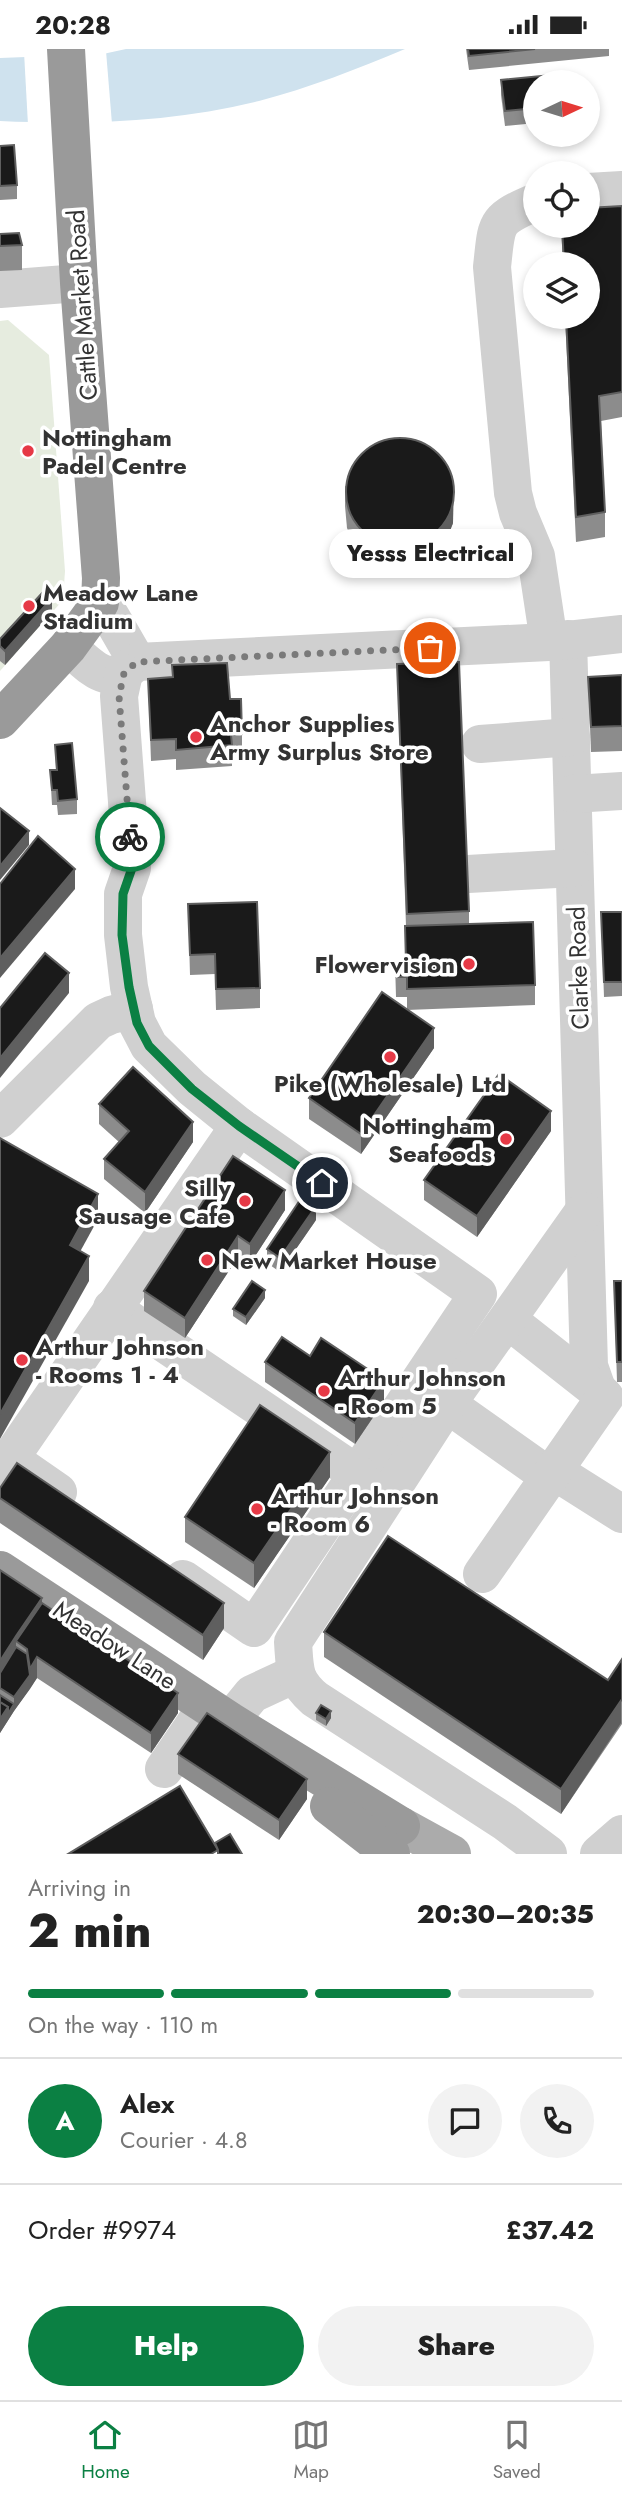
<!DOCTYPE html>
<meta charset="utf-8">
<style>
:root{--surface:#fff;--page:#f2f2f2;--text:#222;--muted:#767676;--line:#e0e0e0;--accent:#0b8043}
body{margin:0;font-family:Jost,sans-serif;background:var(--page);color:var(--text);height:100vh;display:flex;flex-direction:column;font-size:26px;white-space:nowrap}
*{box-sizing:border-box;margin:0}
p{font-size:23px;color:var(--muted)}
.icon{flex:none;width:38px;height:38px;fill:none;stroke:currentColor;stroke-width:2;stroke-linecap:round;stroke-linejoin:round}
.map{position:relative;height:1805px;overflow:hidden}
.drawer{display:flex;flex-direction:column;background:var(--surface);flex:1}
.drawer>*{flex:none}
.needle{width:46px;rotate:86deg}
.buttons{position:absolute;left:523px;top:21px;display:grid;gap:14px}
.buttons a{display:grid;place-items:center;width:77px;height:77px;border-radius:50%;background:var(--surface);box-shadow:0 4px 10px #0003;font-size:35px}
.pin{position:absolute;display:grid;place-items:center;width:60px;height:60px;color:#fff;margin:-30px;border:4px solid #fff;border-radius:50%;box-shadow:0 2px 7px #0007}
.courier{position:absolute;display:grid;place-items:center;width:70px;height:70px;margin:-35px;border:5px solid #0b8043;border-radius:50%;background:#fff;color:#222;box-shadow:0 2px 9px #0007}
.bubble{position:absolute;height:49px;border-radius:24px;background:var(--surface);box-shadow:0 4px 10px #0003;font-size:23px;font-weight:800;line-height:49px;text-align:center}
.overview em{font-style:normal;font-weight:800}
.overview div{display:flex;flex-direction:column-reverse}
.overview{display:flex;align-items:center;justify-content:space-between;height:119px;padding:0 28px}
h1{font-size:46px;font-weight:800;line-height:52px}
.bar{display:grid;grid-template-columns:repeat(4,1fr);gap:10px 7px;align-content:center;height:84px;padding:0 28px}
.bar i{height:9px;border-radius:5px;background:var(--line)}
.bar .active{background:var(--accent)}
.bar p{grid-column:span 4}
.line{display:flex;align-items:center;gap:18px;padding:0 28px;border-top:2px solid var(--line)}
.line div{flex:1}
.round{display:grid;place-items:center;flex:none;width:74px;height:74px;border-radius:37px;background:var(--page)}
.cta{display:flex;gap:14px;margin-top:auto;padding:14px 28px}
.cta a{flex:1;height:80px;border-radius:42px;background:var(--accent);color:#fff;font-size:28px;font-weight:800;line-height:80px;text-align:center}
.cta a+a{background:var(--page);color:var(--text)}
.status{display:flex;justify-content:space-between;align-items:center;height:49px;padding:0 35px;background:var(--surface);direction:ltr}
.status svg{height:19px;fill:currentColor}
.menu{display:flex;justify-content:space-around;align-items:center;height:98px;border-top:2px solid var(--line);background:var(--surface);font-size:19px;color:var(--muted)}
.menu a{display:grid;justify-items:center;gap:4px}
.menu .active{color:var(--accent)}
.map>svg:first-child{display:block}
</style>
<div class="status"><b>20:28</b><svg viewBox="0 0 49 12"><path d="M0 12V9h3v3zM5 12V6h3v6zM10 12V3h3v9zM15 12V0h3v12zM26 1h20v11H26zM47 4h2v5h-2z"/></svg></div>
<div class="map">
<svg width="622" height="1805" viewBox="0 0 622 1805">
<rect width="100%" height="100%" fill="#fff"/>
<path fill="#e6ecdf" d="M8,271L49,306L65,522L63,551L0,622V272Z"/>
<path fill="#cfe2ee" d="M126,0H405C357,20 309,39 259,52C176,73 86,76 0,72V9L103,5Z"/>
<path fill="#fff" d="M106,2L112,75L28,76L24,3Z"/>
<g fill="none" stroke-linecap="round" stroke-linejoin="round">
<g stroke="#d0d0d0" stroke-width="38">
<path d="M588,143L622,141"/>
<path d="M536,153C493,171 497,174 492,218L513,444L518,464L536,507L549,593"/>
<path d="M0,240L79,234"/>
<path d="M100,554L111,568L137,613"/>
<path d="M568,590L589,1317L597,1340"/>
<path d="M68,598C94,619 106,640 137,613L549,593L622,585"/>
<path d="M124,624L119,647L132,819L123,845V886L129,938L137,974L149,997L192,1039L239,1077L478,1245L254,1579L183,1530"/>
<path d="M480,695L571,688"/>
<path d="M573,745L622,742"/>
<path d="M468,825L574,819"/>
<path d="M0,1070L98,972L111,966L134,960"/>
<path d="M112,1259L359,1426"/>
<path d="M508,1271L602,1345"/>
<path d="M447,1355L550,1428"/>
<path d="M9,1409L58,1443"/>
<path d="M554,1422L622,1465"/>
<path d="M0,1424L239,1077"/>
<path d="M482,1525L605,1348"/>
<path d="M230,1672L252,1645L295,1625"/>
<path d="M164,1720L207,1657"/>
<path d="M548,1805L505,1773L315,1650C293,1631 295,1621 293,1593L447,1355L584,1162"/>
<path d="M599,1805L622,1785"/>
</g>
<path stroke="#ababab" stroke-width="38" d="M401,1777L452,1805"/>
<g stroke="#9a9a9a" stroke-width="38">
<path d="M0,671L68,598L100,554L101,529L79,234L66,0"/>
<path d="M0,1521L230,1672L401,1777"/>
<path d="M329,1757L391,1805"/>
</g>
</g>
<g fill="#8c8c8c">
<path d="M466,0H609V7L469,21Z"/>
<path d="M501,31L536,33V74L505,77L501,46Z"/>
<path d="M0,97L17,136V150L0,151Z"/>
<path d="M622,157V368L601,372L605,463V488L576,493L565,268H588V215H563L561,177H588Z"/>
<path d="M0,185L22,196V221L0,222Z"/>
<path d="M345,437L453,474L446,492L439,502L423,513L396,518L378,514L362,504L351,488L347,479L345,457Z"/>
<path d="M52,563L5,616L0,612V590Z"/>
<path d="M397,615L469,862V875L535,936V956L407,961L434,999L361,1105L309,1070V1049L407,960V948H396L395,913H405V877H406Z"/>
<path d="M172,616L230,650L242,685V705L232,706V717L176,721V710L151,712L148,630L172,628Z"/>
<path d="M622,626V702L591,703L588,628Z"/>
<path d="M55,696L77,750V765L58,766L57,756H52L50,721H56Z"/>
<path d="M188,855L260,939V959L216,961L215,925L190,926Z"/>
<path d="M601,863H622V947L604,948Z"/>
<path d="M99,1055L193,1093L145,1164L104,1130V1110L119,1093L99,1075Z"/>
<path d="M551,1082L477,1188L424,1151V1131Z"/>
<path d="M233,1107L285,1161L250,1215L238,1208L185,1289L144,1262V1242Z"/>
<path d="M316,1171L280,1223L267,1214V1200Z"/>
<path d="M614,1232H622V1333H617Z"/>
<path d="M265,1249L246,1276L233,1267V1260Z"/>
<path d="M310,1307L384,1352L355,1395L265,1333V1313Z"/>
<path d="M330,1428L254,1539L185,1493V1468Z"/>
<path d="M0,1439L224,1579L203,1611L0,1474Z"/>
<path d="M0,1521L178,1664L151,1704L37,1629L14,1662L0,1684Z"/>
<path d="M324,1583L608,1631L622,1610V1675L561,1765L324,1608Z"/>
<path d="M316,1664L331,1669L326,1677L316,1671Z"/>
<path d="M178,1705L307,1750L279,1791L178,1725Z"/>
</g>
<g fill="#5f5f5f">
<path d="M454,434L453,474L446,492L439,502L423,513V493Z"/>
<path d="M52,549V563L5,616V602Z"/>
<path d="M29,782V796L0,831V817Z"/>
<path d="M75,820V840L0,929V909Z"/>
<path d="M69,924V944L0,1029V1009Z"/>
<path d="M434,979V999L361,1105V1085Z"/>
<path d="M551,1062V1082L477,1188V1167Z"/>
<path d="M193,1073V1093L145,1164V1143Z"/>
<path d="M285,1141V1161L250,1215V1195Z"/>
<path d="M98,1145V1170L70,1221V1196Z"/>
<path d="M316,1157V1171L280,1223V1209Z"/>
<path d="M238,1187V1208L185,1289V1269Z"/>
<path d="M89,1207V1232L0,1390V1365Z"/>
<path d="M265,1241V1249L246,1276V1268Z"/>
<path d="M384,1331V1352L355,1395V1374Z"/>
<path d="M330,1403V1428L254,1539V1514Z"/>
<path d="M42,1549V1574L16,1592V1612L0,1637V1612L16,1587Z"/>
<path d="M224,1554V1579L203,1611V1586Z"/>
<path d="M37,1608V1629L30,1640V1620Z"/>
<path d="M30,1626V1640L14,1662L0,1684V1670L8,1658L14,1655V1648Z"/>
<path d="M178,1644V1664L151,1704V1684Z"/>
<path d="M621,1649V1674L561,1765V1740Z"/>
<path d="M331,1662V1669L326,1677V1670Z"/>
<path d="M307,1730V1750L279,1791V1771Z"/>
</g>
<g fill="#1a1a1a" stroke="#5f5f5f" stroke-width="2">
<path d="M468,0H535L469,7Z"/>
<path d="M551,26L552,33H536V59L505,62L501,31Z"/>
<path d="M14,96L17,136L0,137V97Z"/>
<path d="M622,157V343L599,347L605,463L576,468L566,268H588V215H564L562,177H588V159Z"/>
<path d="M19,184L22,196L0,197V185Z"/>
<circle cx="400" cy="443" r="54"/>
<path d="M44,542L52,549L5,602L0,597V590Z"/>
<path d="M459,613L469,862L407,865L397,615Z"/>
<path d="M227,614L230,650H241L242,685L231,686L232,696L176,701V690L151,691L148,630L173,628L172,616Z"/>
<path d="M622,626V677L591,678L588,628Z"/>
<path d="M72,694L77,750L58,752L57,741H52L50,721H57L55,696Z"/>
<path d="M0,759L29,782L0,817Z"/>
<path d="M38,787L75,820L0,909V835Z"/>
<path d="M257,853L260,939L216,940L215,905L190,906L188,855Z"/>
<path d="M601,863H622V933H604Z"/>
<path d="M533,873L535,936L407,940V928H396L395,913H406L405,877Z"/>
<path d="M45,904L69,924L0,1009V959Z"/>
<path d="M382,943L434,979L361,1085L309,1049Z"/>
<path d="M133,1018L193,1073L145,1143L104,1110L129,1082L99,1055Z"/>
<path d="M499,1025L551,1062L477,1167L424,1131Z"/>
<path d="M0,1089L98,1145L70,1196L89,1207L0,1365Z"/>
<path d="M233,1107L285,1141L250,1195L238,1187L185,1269L144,1242Z"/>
<path d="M302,1148L316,1157L280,1209L267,1200Z"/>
<path d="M252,1232L265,1241L246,1268L233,1260Z"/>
<path d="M614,1232H622V1313H617Z"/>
<path d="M282,1288L310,1307L321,1289L384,1331L355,1374L265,1313Z"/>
<path d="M260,1356L330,1403L254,1514L185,1468Z"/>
<path d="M17,1414L224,1554L203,1586L0,1449V1439Z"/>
<path d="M388,1487L608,1631L622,1610V1650L561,1740L324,1583Z"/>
<path d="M0,1521L42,1549L16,1587L0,1612Z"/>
<path d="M42,1554L178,1644L151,1684L37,1608L30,1620L27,1600L16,1592Z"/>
<path d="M16,1598L27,1605L30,1626L14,1648L0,1639V1624Z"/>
<path d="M0,1646L14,1655L8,1665V1658L0,1653Z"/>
<path d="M0,1653L8,1658L0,1670Z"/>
<path d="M321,1656L331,1662L326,1670L316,1664Z"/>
<path d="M207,1664L307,1730L279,1771L178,1705Z"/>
<path d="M180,1737L218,1801L211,1805H68Z"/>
<path d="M230,1785L242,1805H218V1801L215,1794Z"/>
</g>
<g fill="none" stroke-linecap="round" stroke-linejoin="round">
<path stroke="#7a7a7a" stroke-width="7" stroke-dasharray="0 12.6" d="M130,788L119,647L124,624L137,613L430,599"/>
<path stroke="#0b8043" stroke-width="9" d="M130,788L132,819L123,845L122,886L129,938L137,974L149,997L192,1040L239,1077L322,1134"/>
</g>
<g fill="#e63946" stroke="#fff" stroke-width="2.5">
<circle cx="28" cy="402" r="7"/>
<circle cx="29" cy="557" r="7"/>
<circle cx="196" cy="688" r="7"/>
<circle cx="469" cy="915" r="7"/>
<circle cx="390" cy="1008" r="7"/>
<circle cx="506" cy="1090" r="7"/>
<circle cx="245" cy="1152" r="7"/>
<circle cx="207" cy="1211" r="7"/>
<circle cx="22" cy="1311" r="7"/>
<circle cx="324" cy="1342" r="7"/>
<circle cx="257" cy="1460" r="7"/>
</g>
<g text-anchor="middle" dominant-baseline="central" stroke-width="7" stroke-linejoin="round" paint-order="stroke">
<g font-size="24" fill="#333" stroke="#fff">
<text transform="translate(82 256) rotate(-94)">Cattle Market Road</text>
<text transform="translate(578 919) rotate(-92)">Clarke Road</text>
<text transform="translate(115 1596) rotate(33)">Meadow Lane</text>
</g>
<g font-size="24" font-weight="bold" fill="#333" stroke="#fff" text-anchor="start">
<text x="42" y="388">Nottingham<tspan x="42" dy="28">Padel Centre</tspan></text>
<text x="43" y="543">Meadow Lane<tspan x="43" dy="28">Stadium</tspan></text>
<text x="210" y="674">Anchor Supplies<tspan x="210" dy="28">Army Surplus Store</tspan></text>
<text x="455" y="915" text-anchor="end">Flowervision</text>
<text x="390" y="1034" text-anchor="middle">Pike (Wholesale) Ltd</text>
<text x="492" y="1076" text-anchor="end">Nottingham<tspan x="492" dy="28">Seafoods</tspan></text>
<text x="231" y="1138" text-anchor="end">Silly<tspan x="231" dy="28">Sausage Cafe</tspan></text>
<text x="221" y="1211">New Market House</text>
<text x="36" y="1297">Arthur Johnson<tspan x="36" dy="28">- Rooms 1 - 4</tspan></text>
<text x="338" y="1328">Arthur Johnson<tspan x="338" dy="28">- Room 5</tspan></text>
<text x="271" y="1446">Arthur Johnson<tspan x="271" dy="28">- Room 6</tspan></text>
</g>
</g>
</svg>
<div class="buttons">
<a><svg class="needle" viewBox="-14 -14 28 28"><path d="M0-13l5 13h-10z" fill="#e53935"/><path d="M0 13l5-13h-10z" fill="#767676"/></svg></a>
<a><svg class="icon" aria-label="locate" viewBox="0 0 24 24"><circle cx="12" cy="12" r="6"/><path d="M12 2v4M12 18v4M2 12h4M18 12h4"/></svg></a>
<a><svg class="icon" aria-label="layers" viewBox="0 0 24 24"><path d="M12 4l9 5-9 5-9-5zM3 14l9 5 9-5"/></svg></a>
</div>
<div class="pin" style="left:430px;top:599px;background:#ea580c"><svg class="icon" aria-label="bag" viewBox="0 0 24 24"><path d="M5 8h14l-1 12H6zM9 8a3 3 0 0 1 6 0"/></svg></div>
<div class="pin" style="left:322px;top:1134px;background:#1f2937"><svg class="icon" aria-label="home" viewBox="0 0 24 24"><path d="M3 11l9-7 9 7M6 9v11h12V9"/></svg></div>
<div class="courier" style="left:130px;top:788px"><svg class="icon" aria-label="bike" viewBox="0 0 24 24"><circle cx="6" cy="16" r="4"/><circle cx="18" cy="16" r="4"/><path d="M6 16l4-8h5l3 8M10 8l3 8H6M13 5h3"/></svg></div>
<div class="bubble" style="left:329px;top:480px;width:203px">Yesss Electrical</div>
</div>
<section class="drawer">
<div class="overview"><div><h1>2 min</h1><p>Arriving in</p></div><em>20:30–20:35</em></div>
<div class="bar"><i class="active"></i><i class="active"></i><i class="active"></i><i></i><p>On the way · 110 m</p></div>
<div class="line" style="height:126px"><b class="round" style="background:var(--accent);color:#fff">A</b><div><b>Alex</b><p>Courier · 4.8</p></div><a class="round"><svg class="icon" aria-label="chat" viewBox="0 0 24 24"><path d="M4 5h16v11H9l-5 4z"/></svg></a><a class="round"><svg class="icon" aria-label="phone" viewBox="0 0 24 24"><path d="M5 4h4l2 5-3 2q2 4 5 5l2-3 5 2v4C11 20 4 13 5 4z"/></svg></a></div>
<div class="line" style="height:91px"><div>Order #9974</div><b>£37.42</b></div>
<div class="cta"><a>Help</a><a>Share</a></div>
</section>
<nav class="menu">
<a class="active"><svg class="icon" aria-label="home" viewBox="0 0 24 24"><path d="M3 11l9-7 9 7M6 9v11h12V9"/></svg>Home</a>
<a><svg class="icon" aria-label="map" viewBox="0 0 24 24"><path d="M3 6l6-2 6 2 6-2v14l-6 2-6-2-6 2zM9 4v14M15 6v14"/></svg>Map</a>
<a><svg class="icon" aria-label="saved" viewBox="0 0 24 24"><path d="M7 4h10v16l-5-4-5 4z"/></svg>Saved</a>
</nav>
